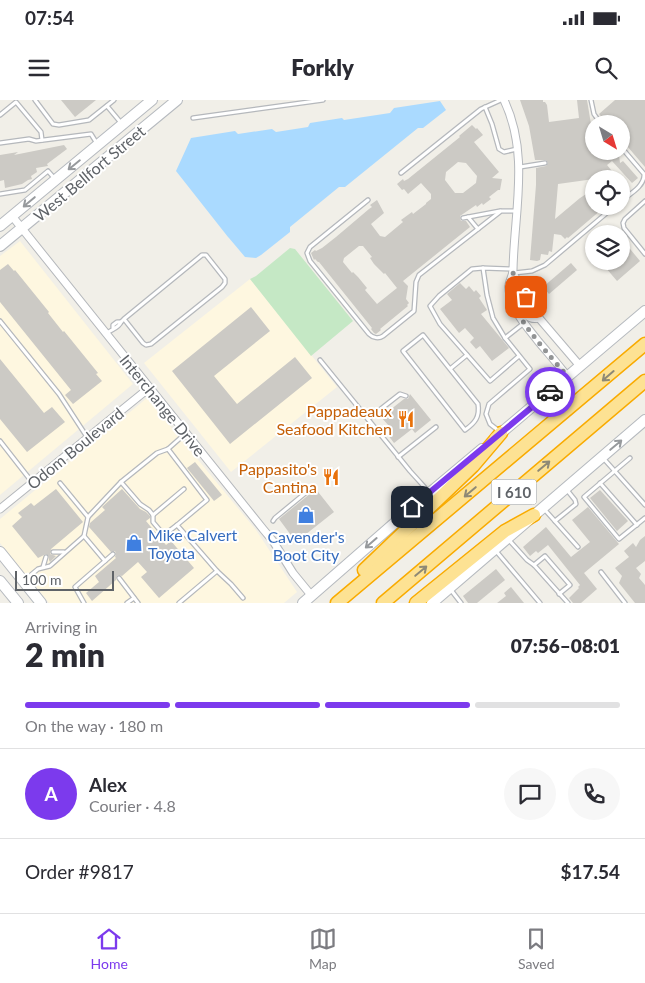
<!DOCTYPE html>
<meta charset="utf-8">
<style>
:root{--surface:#fff;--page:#f7f7f7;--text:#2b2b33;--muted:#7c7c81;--line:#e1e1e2;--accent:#7c3aed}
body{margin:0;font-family:Lato,sans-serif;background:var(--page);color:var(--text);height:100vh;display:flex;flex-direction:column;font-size:19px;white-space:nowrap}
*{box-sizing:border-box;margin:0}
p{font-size:16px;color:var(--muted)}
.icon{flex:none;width:28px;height:28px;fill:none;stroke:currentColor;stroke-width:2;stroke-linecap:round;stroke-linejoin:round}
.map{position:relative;height:503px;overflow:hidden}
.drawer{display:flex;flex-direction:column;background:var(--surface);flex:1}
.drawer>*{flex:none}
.needle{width:32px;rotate:142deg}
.tools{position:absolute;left:585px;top:15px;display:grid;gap:10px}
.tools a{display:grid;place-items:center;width:45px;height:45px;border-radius:50%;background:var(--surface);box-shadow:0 1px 4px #0004;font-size:25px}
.scale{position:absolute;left:15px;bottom:12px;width:99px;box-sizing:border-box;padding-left:5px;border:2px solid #5f6368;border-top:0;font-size:14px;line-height:18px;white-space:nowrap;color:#5f6368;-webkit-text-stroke:4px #fff;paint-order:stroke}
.pin{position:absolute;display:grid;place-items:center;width:42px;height:42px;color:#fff;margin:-21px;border-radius:10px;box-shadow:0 2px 8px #0006}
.courier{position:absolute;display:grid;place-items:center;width:50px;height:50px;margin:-25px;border:4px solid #7c3aed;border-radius:50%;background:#fff;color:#222;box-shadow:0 1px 6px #0007}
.summary em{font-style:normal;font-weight:800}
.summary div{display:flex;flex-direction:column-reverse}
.summary{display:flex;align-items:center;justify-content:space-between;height:85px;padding:0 25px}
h1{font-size:32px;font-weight:800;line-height:38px}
.bar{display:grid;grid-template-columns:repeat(4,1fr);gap:8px 5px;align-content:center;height:60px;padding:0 25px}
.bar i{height:6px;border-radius:4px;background:var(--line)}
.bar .selected{background:var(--accent)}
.bar p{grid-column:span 4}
.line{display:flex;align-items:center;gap:12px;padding:0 25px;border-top:1px solid var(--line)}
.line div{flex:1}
.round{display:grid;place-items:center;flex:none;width:52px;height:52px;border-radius:26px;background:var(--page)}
.status{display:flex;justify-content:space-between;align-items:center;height:35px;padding:0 25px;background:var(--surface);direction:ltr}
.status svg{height:14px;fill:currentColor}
header{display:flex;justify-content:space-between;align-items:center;height:65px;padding:0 25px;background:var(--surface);font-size:22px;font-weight:800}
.tabs{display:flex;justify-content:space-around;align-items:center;height:70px;border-top:1px solid var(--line);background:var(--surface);font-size:14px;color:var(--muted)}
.tabs a{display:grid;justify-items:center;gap:2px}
.tabs .selected{color:var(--accent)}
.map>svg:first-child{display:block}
</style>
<div class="status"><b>07:54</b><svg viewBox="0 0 49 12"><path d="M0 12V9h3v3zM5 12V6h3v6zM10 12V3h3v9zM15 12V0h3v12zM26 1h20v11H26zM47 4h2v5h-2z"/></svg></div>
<header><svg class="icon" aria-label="menu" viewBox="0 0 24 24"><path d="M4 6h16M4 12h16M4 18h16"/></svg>Forkly<svg class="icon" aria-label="search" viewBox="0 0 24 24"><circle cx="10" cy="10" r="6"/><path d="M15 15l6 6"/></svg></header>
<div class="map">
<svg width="645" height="503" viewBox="0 0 645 503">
<rect width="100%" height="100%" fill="#f1efe8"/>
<g fill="#fef7e0">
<path d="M20,141L133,284L0,395V156Z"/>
<path d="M250,179L337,287L231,372L144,263Z"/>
<path d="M147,298L256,430L297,492L284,503H49L0,443V419Z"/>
</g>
<path fill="#c5e8c5" d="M290,148L295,149L353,221L311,256L250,179L256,176Z"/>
<path fill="#aadaff" d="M440,1L446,10L423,28H418L345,87H339L290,127V132L261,155L256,158L245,157L229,138L228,137L176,71L191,38L235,31L238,34L272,29L276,32L308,27L310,23L342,18L344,20L390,13L394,8Z"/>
<g fill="#cccac5" fill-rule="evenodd">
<path d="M61,0H96L75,17Z"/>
<path d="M520,0H543V2H545L547,5L549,22L579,18L577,0H587L591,24H594V51H612L613,56L619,55L620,63L623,61L638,78L632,83L612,61L607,65L616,76L604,78L603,76L594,77V79L558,84L555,119L580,98L594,89V106H599L601,110L568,138L567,137L565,139L561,135L554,134L552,152L549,151L548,155L541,154L540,160L537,161L530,160L536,85V68L546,66L548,63L546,60H535L529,26Z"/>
<path d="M615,0H645V67L621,39V24H608L599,14Z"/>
<path d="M472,25L476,29L477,28L483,35L474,42L499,72L492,78L502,79L500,90H498L489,97L491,99L483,105L482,103L477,107L476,105L460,116V118L461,121H466L470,127L403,181L408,186L406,199L409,203L407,205L408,206L380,229L381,230L376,234L374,233L371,229L372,228L319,162H318L315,159L314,160L311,153L315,150L316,151L322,148L336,137L369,109L372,107L370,105L377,100L384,113L371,124L380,136L385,137L403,122L401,120L412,112L413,114L426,104V103L431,99V94L421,83L408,94L404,89L402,90L397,84L403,79L404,81L408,79L460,37L459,36ZM458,62L466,63L477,76L476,83L463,93H455L445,80L446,72ZM359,146H363L372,157L370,158L374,164L384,174L385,173L397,188L377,204L365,190L367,188L358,177L353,172L352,173L343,162L344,158Z"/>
<path d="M64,45L67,49L47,64L48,66L36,68L37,72L31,76L32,79L28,80L22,84L5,88L4,80L0,81V55L18,52L14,55Z"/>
<path d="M621,138L640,161L617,181L600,161H621Z"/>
<path d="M571,163L577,170L549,194L543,187Z"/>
<path d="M8,164L14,171L15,170L49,212L48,213L63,232L64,231L98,273L96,274L102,281L73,304L65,295L71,290L0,202V170Z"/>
<path d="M460,183L466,189L469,186L474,192L476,190L481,196L479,198L487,210L481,214L509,248L492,261L480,246L476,249L470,242L474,238L465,228L459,233L440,209L452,200L447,194Z"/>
<path d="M251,207L270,231L214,276L237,304L295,257L312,278L230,344L172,271Z"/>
<path d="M0,259L44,313L52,307L65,322L27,352L0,319Z"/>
<path d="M410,294L431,320L415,333L412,329L394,343L384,330L389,326L381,317L404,299H408Z"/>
<path d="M195,362L222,395L214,401L187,368Z"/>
<path d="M315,388L334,412L296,442L279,419L311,393Z"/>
<path d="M56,389L83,422L51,449L50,454L56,456L50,462L49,460V456L46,454L38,458L12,426L22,417L18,413L31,403L34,406Z"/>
<path d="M122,389L140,409L146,412L150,416V418L146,421L166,445L171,441L194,468L159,498L141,477L147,472L138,462L122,476L119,475L117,476L116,478V480L92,501L86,493L99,482L95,476L116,458L115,457L116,454L115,451L111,452L89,427L90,423L105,410L102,407Z"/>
<path d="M600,390L628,421L617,431L590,398Z"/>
<path d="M588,407L619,444L584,473L597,489L581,503H573L569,498L579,488L578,487L580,485L548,445L538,453L536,451L530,456L523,447L546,427L571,457L590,442L572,420Z"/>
<path d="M645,436V461L636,468L641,474L639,478L645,485V503H635L619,483L622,476L615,468L629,457L624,451L633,443L636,447L640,440Z"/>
<path d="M496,469L505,480L477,503H468L463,496Z"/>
<path d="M511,487L524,503H497L506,496L504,493Z"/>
</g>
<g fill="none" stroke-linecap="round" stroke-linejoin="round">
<g stroke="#b5b8bc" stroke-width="5.5">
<g id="lane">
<path d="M35,0L53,24L59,25L89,20L114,0"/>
<path d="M591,0L594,14L601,24"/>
<path d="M107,6L122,24"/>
<path d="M485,7L492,24L499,49L504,52L517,49"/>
<path d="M0,15L16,2L41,32L42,40"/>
<path d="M193,18L323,0"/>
<path d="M0,43L29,39L36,41L91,34L96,42"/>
<path d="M621,47L644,74C645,86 630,94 621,101"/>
<path d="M520,67L545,63"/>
<path d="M401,73L481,9L501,0"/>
<path d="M0,94L25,90L48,71L55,79"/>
<path d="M368,100L310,147L307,153L310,161L369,234C373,238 379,239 383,236L414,211L416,182L419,175L501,111H517"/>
<path d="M645,101L625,119L623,123L624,128L645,154"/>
<path d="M468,117L478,129"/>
<path d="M463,118L500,111"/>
<path d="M483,168L472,169L439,196L430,206L440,224L490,281L519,256"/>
<path d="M514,173L532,171L545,165L615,106"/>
<path d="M0,221L59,294L87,337"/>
<path d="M121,222L124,219L202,155H206L225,179V183L222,187L151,244L146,245L143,243L124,219"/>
<path d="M107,233C112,229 119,228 121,222H117L113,225V228"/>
<path d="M505,238L493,218L487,195L483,168L513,169"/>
<path d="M320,260L410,371L429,392"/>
<path d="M450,269L423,235L403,251L465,330C475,323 480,317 478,304L450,269L467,255"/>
<path d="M368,319L400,294L406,296"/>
<path d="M499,331L490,324L486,314L489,304L530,269L505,238L524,223"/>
<path d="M0,341L32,382"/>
<path d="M168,349L207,400L177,425L217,471L179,503"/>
<path d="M398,357L436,327"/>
<path d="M630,358L584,397L619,439L645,418"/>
<path d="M604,359L645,405"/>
<path d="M121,382L140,404L149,410L153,415V422L164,435L177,425"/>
<path d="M60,383L88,417"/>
<path d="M600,383L637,425"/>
<path d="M545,410L578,447"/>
<path d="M153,415L184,389"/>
<path d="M273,421L275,418L309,390"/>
<path d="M555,421L576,404L575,400L567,390"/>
<path d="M84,436L105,461"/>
<path d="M509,440L527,460L534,465L568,503"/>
<path d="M496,451L540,503"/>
<path d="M53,452H64"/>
<path d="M534,465L545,456L570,485L559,494"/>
<path d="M43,467L46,457"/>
<path d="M217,471L231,484L243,498"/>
<path d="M601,472L625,503"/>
<path d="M119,478L138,503"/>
<path d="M26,479L38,469L50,466L84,436L88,417L121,382L157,353L168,349L186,333"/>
<path d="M451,490L461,503"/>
<path d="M84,503L75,487L113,454"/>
<path d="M127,503L134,498"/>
</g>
</g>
<g stroke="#b5b8bc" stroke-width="9">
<g id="street">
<path d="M504,0C530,55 514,112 513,170C513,175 510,179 509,185C508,189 510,195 511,199C516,215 528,228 538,241C548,253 558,264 567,276"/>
<path d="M12,116L263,429L273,441L293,473L311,495"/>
<path d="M513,173L533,211L580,266"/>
<path d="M516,202C522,211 527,221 539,218"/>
<path d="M0,409L149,288"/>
</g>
</g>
<g stroke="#b6babf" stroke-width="12">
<g id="secondary">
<path d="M0,126L152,0"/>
<path d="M0,146L177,0"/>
<path d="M495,338L645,211"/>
<path d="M0,452L41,503"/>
<path d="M0,481L18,503"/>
<path d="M303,503L413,407L482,349"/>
<path d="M432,503L645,320"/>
</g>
</g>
<g stroke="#f9ab00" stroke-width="15">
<g id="highway">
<path d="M364,470L473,366L501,333"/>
<path d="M337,503L645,244"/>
<path d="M383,503L645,281"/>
<path d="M416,503L505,431L534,415"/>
</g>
</g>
<use href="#lane" stroke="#fff" stroke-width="3"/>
<use href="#street" stroke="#fff" stroke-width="7"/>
<use href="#secondary" stroke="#fff" stroke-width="10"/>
<use href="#highway" stroke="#fde293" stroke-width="12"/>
</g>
<defs><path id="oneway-shaft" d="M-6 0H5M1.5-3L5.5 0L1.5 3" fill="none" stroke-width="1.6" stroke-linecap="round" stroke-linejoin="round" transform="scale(1.25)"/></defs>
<g stroke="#979a9d">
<use href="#oneway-shaft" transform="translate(74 65) rotate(141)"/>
<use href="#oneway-shaft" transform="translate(29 102) rotate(140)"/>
<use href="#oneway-shaft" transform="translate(616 345) rotate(-40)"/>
<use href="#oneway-shaft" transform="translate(371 443) rotate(139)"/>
</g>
<g stroke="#8e8975">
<use href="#oneway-shaft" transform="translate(608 276) rotate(139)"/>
<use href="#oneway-shaft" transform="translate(544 366) rotate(-40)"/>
<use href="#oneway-shaft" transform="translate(470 392) rotate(140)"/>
<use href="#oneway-shaft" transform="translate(421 471) rotate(-40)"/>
</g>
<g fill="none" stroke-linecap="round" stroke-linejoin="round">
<path stroke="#929495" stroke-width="5" stroke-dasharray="0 9" d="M526,197L513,173C511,177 508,183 508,188C510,214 551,256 567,276L550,292"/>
<path stroke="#7c3aed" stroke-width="6" d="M412,407L550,292"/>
</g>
<defs>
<g id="restaurant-bare" transform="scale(1.35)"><path d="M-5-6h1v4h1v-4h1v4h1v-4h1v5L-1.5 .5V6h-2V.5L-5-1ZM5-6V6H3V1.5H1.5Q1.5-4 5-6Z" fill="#e8710a" stroke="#fff" stroke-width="2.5" paint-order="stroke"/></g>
<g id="shop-bare" transform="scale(1.35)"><path d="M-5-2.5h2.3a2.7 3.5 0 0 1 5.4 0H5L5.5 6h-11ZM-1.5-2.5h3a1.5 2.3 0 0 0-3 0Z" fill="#3f7fe0" stroke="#fff" stroke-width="2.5" paint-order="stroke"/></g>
</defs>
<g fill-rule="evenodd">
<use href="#restaurant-bare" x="406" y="319"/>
<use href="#restaurant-bare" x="331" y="377"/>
<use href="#shop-bare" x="306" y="415"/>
<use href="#shop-bare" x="134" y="443"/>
</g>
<g text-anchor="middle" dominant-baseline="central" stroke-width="4" stroke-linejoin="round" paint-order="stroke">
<rect fill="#fff" stroke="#8f9295" stroke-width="1" x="491.5" y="379.5" width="45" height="25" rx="4"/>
<g font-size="15" font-weight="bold" fill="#5f6368">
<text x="514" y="392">I 610</text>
</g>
<g font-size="16" fill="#5f6368" stroke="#fff">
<text transform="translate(89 73) rotate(-40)">West Bellfort Street</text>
<text transform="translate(163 305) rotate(51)">Interchange Drive</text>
<text transform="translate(75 348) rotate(-39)">Odom Boulevard</text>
</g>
<g font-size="16" fill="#c56008" stroke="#fff" text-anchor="end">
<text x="392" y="310">Pappadeaux<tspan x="392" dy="18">Seafood Kitchen</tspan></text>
<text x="317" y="368">Pappasito's<tspan x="317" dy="18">Cantina</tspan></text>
</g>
<g font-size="16" fill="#366cbe" stroke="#fff" text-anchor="start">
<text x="148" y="434">Mike Calvert<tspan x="148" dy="18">Toyota</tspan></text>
<text x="306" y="436" text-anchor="middle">Cavender's<tspan x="306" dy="18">Boot City</tspan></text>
</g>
</g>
</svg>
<div class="tools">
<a><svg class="needle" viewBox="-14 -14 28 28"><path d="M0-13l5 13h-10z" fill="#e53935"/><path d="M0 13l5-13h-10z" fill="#7c7c81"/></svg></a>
<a><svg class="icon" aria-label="locate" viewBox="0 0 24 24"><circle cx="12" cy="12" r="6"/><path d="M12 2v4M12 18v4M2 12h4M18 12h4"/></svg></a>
<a><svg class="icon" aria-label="layers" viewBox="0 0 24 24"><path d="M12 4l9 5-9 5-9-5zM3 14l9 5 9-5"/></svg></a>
</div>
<div class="scale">100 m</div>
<div class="pin" style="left:526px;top:197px;background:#ea580c"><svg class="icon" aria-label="bag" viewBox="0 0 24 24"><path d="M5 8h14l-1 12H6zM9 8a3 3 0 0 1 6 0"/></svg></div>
<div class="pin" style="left:412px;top:407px;background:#1f2937"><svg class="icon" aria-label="home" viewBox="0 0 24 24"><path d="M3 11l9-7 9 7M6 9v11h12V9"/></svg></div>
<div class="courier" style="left:550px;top:292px"><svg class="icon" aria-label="car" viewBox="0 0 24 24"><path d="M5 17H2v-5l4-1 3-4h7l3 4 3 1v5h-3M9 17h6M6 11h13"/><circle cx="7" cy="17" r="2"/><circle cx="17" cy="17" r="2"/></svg></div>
</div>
<section class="drawer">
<div class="summary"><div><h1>2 min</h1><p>Arriving in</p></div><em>07:56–08:01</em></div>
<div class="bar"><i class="selected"></i><i class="selected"></i><i class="selected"></i><i></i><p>On the way · 180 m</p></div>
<div class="line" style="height:90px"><b class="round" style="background:var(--accent);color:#fff">A</b><div><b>Alex</b><p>Courier · 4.8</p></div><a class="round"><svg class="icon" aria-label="chat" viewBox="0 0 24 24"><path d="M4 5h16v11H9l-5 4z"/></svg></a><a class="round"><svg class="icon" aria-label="phone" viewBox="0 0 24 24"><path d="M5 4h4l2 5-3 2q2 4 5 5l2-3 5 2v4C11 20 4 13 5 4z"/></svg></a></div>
<div class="line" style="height:65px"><div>Order #9817</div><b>$17.54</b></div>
</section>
<nav class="tabs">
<a class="selected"><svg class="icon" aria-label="home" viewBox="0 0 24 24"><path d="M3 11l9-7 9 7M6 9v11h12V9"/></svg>Home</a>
<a><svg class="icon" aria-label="map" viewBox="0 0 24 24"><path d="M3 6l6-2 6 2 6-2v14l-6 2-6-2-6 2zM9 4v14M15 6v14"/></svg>Map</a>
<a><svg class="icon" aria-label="saved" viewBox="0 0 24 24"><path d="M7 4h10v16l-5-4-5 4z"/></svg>Saved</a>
</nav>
